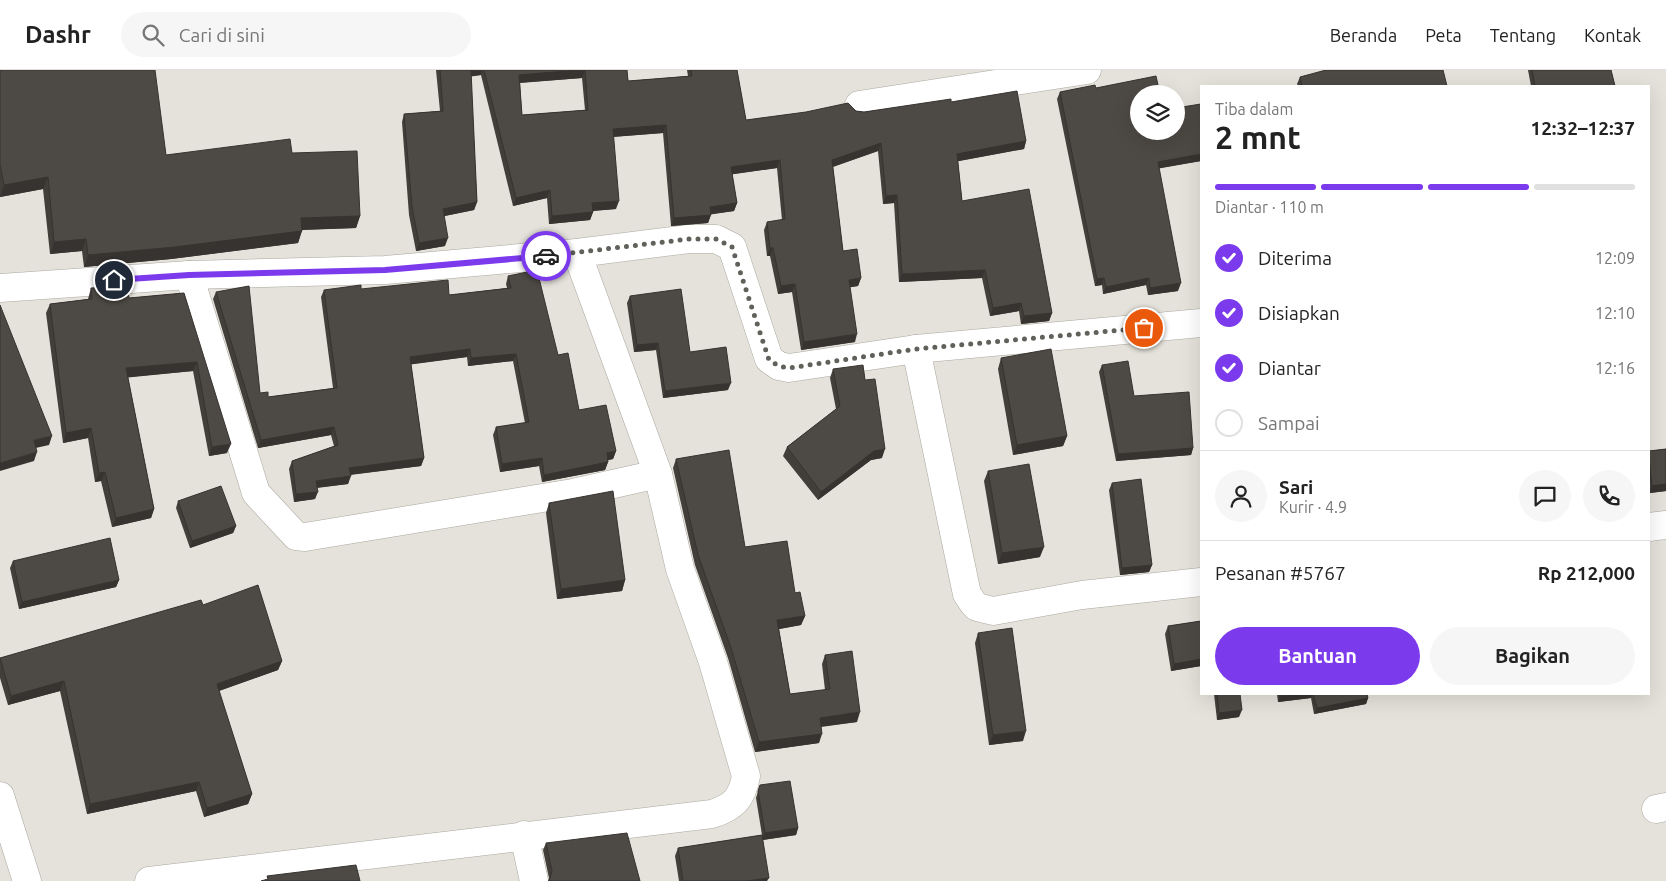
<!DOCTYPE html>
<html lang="id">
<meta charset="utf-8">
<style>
:root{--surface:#fff;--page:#f6f6f6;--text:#222;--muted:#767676;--line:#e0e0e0;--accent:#7c3aed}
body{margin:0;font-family:Ubuntu,sans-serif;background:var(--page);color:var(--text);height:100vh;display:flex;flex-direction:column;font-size:19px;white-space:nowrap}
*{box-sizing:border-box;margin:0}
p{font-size:16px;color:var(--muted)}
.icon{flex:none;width:28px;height:28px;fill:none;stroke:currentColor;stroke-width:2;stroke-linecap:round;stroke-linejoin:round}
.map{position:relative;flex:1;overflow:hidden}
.drawer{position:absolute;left:1200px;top:15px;width:450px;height:610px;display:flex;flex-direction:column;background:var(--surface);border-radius:0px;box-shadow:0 5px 20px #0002}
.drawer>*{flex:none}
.fabs{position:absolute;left:1130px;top:15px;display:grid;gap:10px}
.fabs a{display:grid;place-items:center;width:55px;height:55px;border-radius:50%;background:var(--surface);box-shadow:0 5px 20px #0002;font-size:25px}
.pin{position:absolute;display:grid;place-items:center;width:42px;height:42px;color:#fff;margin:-21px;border:2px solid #fff;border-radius:50%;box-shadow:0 1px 5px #0007}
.courier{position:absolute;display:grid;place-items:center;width:50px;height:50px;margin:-25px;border:4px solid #7c3aed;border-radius:50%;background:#fff;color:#222;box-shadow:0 1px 6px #0007}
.overview em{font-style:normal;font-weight:600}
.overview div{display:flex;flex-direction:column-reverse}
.overview{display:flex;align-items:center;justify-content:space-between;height:85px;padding:0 15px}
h1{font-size:32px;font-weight:600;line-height:38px}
.bar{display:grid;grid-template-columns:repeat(4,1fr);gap:8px 5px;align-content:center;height:60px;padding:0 15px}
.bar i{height:6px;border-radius:4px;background:var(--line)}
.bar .selected{background:var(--accent)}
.bar p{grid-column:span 4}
.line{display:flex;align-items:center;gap:12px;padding:0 15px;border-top:1px solid var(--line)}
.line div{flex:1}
.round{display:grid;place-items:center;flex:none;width:52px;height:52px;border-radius:26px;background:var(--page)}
ol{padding:0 15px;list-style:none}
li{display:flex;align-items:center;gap:15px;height:55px}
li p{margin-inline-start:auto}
li .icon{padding:5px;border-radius:50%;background:var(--accent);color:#fff;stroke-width:4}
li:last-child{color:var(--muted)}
li i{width:28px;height:28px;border:2px solid var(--line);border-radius:50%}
.button{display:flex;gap:10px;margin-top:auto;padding:10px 15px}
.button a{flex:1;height:58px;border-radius:30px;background:var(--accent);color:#fff;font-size:20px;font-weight:600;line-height:58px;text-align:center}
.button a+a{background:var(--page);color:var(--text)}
header{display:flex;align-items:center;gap:30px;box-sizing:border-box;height:70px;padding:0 25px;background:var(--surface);border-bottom:1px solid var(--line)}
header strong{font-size:24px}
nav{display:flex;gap:28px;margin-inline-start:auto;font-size:18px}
.search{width:350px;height:45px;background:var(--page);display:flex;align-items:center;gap:12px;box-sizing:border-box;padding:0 18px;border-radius:28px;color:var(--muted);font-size:19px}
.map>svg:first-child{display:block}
</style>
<header>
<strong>Dashr</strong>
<div class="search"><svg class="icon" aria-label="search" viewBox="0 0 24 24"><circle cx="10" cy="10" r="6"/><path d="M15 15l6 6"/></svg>Cari di sini</div>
<nav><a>Beranda</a><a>Peta</a><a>Tentang</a><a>Kontak</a></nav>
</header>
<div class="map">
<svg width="1666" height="811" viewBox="0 0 1666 811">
<rect width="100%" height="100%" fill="#e4e2da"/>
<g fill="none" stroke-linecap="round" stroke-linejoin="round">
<g stroke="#aaa8a0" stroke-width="29">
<g id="minor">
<path d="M859,35L1087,0"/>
<path d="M189,205L256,423L296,466L305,467L573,423L658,404"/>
<path d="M0,218L189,205L385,200L577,183L689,169H716L732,177L769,289L779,296L789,298L916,279L964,510L967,524L973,533L977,537L993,541L1082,525L1201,512"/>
<path d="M916,279L1201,253"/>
<path d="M1649,457L1666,455"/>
<path d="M0,726L27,811"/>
<path d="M1656,739L1666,737"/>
<path d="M524,765L534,811"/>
<path d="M149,811L712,744C734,737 742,728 746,706L713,592L680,499L658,404L577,183"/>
</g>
</g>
<use href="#minor" stroke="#fff" stroke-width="28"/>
</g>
<g fill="#423f3a" fill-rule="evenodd">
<path d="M0,0L166,85L292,83L360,146L356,158L302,160L298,173L171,189L84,197L82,181L50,184L43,119L0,127Z"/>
<path d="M436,0H627L628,11L688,6L687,0H737L746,50L856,41L864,42L951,32L1026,71L1024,79L958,91L962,131L1052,243L1049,251L1021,254L1019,241L990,246L982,208L899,212L894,133L883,134L878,81L833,97L843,181L861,208L858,216L850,217L855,272L801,280L792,222L778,224L770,186H767L764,160L767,152L782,150L777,98L732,104L737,133L734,141L711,144L708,153L671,156L663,63L613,67L616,139L593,141V142L590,150L549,154L547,128L513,136L481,5L471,6L477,132L474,140L444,146L445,176L416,181L409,145L402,52L404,44L440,41ZM582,8L585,40L522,45L520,13Z"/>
<path d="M1528,0H1611L1615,16H1531Z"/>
<path d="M1300,7L1447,16H1298L1297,14Z"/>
<path d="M1096,18L1139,24L1201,91L1159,98L1178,221L1148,225L1146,215L1103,224L1102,215L1095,216L1057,29L1060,22Z"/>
<path d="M508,206L558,285L579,340L616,381L613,389L608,390V392L605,400L542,412L539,396L500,402L493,365L496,357L525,353L513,291L468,296L467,287L411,294L424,388L421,396L350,405L348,414L317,418L315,429L294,432L289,399L292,391L334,376L331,365L258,378L213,229L216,222L260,323L268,327L333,318L321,227L324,220L361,219L449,225L507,218L506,214Z"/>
<path d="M91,218L129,228L184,223L227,383L209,386L193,301L128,307L154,439L151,448L112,457L101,411L95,412L88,368L63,373L46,243L50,234L88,229Z"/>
<path d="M630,226L728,320L663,328L656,280L634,282L627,233Z"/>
<path d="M1001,288L1067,366L1063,376L1013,385L998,299Z"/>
<path d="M1102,295L1134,326L1193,378L1191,385L1116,391L1099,302Z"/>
<path d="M833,299L865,310L882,388L871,390L818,430L783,386L787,377L836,339L830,308Z"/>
<path d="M1666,379V421L1650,423L1649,415V381Z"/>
<path d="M676,389L745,477L795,523L805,546L801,555L779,559L790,624L825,620L822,594L825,585L857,652L821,657L819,673L755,682L728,588L695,495L673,398Z"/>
<path d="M988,401L1040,487L998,494L984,411Z"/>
<path d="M1112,413L1152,495L1149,502L1120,505L1109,420Z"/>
<path d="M178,431L236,456L233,463L190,478L176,438Z"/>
<path d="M549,433L625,510L622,521L557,529L546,443Z"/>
<path d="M13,491L119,510L116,517L19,539L10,498Z"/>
<path d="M203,535L282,591L278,600L219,621L252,724L248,734L204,747L196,721L87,744L60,621L8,635L0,608V588Z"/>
<path d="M1201,551V596L1171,601L1165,564L1168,556Z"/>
<path d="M978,563L1023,671L989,675L975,573Z"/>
<path d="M1214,624H1240L1239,647L1217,650Z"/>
<path d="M1277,624H1367L1368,628L1366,634L1314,644L1311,628L1278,632Z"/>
<path d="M760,715L798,758L796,765L763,770L767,811H679L675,786L678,778L762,765L756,728Z"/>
<path d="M546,773L640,811H548L549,808L543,780Z"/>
</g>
<g fill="#363330">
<path d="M471,0H482L481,5L468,7Z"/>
<path d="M579,0H585L582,8L516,13L519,5Z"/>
<path d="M666,55L663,63L610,67L613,59Z"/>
<path d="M1026,71L1024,79L954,92L957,84Z"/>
<path d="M881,73L878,81L829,98L832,90Z"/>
<path d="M1201,84V91L1156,99L1158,92Z"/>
<path d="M780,90L777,98L728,105L731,97Z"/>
<path d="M48,107L43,119L0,127L4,115Z"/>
<path d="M550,120L547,128L513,136L516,128Z"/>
<path d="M897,125L894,133L883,134L886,126Z"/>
<path d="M619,131L616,139L590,141L592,133Z"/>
<path d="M477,132L474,140L440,147L443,139Z"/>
<path d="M737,133L734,141L707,145L710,137Z"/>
<path d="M593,142L590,150L549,154L552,146Z"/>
<path d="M711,145L708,153L671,156L674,148Z"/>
<path d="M360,146L356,158L296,160L301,148Z"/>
<path d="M302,161L298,173L171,189L84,197L88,185Z"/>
<path d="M448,168L445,176L416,181L419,173Z"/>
<path d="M86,169L82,181L50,184L54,172Z"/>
<path d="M770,178H773L770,186H767Z"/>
<path d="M985,200L982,208L899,212L902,204Z"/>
<path d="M861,208L858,216L846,218L849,210Z"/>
<path d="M1104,208L1102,215L1095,216L1097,209Z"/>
<path d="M1149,208L1146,215L1103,224L1106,217Z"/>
<path d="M1181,213L1178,221L1148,225L1150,218Z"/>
<path d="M795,214L792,222L778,224L781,216Z"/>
<path d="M1021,233L1019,241L990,246L993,238Z"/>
<path d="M1052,243L1049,251L1021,254L1024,246Z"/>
<path d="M857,264L855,272L801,280L804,272Z"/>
<path d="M658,273L656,280L634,282L637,275Z"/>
<path d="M470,279L467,287L407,295L410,287Z"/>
<path d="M516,284L513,291L468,296L471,288Z"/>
<path d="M197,292L193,301L123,308L126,298Z"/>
<path d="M731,313L728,320L663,328L665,321Z"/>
<path d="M334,357L331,365L258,378L261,370Z"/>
<path d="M91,358L88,368L63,373L66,363Z"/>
<path d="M52,366L49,375L31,379L34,370Z"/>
<path d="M1067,366L1063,376L1013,385L1017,375Z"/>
<path d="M231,374L227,383L209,386L212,377Z"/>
<path d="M1193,378L1191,385L1116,391L1118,384Z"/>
<path d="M885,379L882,388L871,390L818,430L821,422L874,381Z"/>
<path d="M616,381L613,389L604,391L607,383Z"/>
<path d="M37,382L34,391L0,401V393Z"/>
<path d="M424,388L421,396L347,405L349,398Z"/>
<path d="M542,388L539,396L500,402L502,394Z"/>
<path d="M608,392L605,400L542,412L544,405Z"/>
<path d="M105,402L101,411L95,412L99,403Z"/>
<path d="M351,406L348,414L313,418L316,411Z"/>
<path d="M1666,414V421L1650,423L1652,416Z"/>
<path d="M318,422L315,429L294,432L296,424Z"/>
<path d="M154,439L151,448L112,457L116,448Z"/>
<path d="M236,456L233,463L190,478L192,471Z"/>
<path d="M1044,477L1040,487L998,494L1002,483Z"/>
<path d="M1152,495L1149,502L1120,505L1122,498Z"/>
<path d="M119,510L116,517L19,539L22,532Z"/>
<path d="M625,510L622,521L557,529L561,519Z"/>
<path d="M805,546L801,555L774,560L777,550Z"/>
<path d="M1201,589V596L1171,601L1174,594Z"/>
<path d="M282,591L278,600L213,623L217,614Z"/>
<path d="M64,611L60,621L8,635L11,626Z"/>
<path d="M1297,624H1312L1311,628L1278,632L1280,626Z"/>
<path d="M1368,628L1366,634L1314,644L1317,638Z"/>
<path d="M1242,640L1239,647L1217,650L1219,643Z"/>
<path d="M860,642L857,652L816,657L820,648Z"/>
<path d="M1026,661L1023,671L989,675L993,665Z"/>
<path d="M822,664L819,673L755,682L759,672Z"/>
<path d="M199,712L196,721L87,744L90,734Z"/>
<path d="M252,724L248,734L204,747L207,738Z"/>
<path d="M798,758L796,765L762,770L765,763Z"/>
<path d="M769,808L767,811H747Z"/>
</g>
<g fill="#4d4944" stroke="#363330">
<path d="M0,0H155L166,85L290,69L292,83L357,81L360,146L301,148L302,161L175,177L88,185L86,169L54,172L48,107L4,115L0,95Z"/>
<path d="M440,0H471L477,132L443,139L448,168L419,173L412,137L404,44L443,41Z"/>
<path d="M484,0H579L519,5L522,45L588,40L585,0H627L628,11L692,6L691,0H737L746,50L806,42L848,33L856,41L864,42L951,29V32L1017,21L1026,71L957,84L962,131L1029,119L1052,243L1024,246L1021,233L993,238L985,200L902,204L897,125L886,126L881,73L832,90L843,181L857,179L861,208L849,210L857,264L804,272L795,214L781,216L773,178H770L767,152L785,149L780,90L731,97L737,133L710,137L711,145L674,148L666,55L613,59L619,131L592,133L593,142L552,146L550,120L516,128Z"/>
<path d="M1326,0H1443L1447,16H1302L1300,7Z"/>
<path d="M1532,0H1611L1615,16H1535Z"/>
<path d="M1156,6L1160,24H1139V61H1176V38L1201,34V84L1158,92L1181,213L1150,218L1149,208L1106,217L1104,208L1097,209L1060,22L1095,15L1096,18Z"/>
<path d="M537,200L558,285L568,283L579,340L606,335L616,381L607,383L608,392L544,405L542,388L502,394L496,357L529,352L516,284L471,288L470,279L410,287L424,388L349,398L351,406L316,411L318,422L296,424L292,391L338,375L334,357L261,370L216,222L249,216L260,323L268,322V327L337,318L324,220L361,215V219L448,210L449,225L511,218L508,206Z"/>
<path d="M127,216L129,228L184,223L231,374L212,377L197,292L126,298L154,439L116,448L105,402L99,403L91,358L66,363L50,234L92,229L91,218Z"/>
<path d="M681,219L690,282L726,277L731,313L665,321L658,273L637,275L630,226Z"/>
<path d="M0,235L52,366L34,370L37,382L0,393Z"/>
<path d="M1051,279L1067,366L1017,375L1001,288Z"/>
<path d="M1128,291L1134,326L1189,322L1193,378L1118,384L1102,295Z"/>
<path d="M863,295L865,310L875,309L885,379L874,381L821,422L787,377L840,336L833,299Z"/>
<path d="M1666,379V414L1652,416L1649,388V381Z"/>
<path d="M729,380L745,477L787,471L795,523L800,522L805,546L777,550L790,624L830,619L825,585L852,581L860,642L820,648L822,664L759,672L731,578L698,485L676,389Z"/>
<path d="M1029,394L1044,477L1002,483L988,401Z"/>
<path d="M1141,409L1152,495L1122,498L1112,413Z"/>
<path d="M221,416L236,456L192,471L178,431Z"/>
<path d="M613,421L625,510L561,519L549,433Z"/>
<path d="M110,468L119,510L22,532L13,491Z"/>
<path d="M258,515L282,591L217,614L252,724L207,738L199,712L90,734L64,611L11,626L0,588L201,530L203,535Z"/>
<path d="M1201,551V589L1174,594L1168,556Z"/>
<path d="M1012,558L1026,661L993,665L978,563Z"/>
<path d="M1217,624H1240L1242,640L1219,643Z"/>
<path d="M1280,624H1297L1280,626Z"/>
<path d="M1313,624H1367L1368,628L1317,638Z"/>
<path d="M790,711L798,758L765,763L758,721L760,715Z"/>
<path d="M627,763L640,811H549L552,801L546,773Z"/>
<path d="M762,765L769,808L747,811H683L678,778Z"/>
<path d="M356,795L360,811H261L268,809L267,806Z"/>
</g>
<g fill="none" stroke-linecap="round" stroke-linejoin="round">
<path stroke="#61605b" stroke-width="5" stroke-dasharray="0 9" d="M546,186L689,169H716L732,177L769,290L779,296L789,298L916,279L1144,258"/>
<path stroke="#7c3aed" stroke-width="6" d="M114,210L189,205L385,200L546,186"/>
</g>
</svg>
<div class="fabs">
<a><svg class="icon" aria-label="layers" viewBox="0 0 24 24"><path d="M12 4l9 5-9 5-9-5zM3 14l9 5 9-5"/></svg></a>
</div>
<div class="pin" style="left:1144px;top:258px;background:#ea580c"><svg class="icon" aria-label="bag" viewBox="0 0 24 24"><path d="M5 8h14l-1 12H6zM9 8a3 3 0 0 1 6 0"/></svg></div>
<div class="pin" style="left:114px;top:210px;background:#1f2937"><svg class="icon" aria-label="home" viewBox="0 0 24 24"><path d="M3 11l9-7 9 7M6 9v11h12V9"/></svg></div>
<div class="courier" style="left:546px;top:186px"><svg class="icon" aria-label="car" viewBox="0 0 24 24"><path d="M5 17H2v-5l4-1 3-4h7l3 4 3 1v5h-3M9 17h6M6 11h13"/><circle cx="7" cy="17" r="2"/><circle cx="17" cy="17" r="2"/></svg></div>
<section class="drawer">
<div class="overview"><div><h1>2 mnt</h1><p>Tiba dalam</p></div><em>12:32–12:37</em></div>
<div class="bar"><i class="selected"></i><i class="selected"></i><i class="selected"></i><i></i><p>Diantar · 110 m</p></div>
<ol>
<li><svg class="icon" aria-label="check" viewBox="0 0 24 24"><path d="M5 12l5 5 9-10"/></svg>Diterima<p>12:09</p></li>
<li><svg class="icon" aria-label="check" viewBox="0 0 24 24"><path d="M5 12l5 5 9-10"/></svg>Disiapkan<p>12:10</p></li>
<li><svg class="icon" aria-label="check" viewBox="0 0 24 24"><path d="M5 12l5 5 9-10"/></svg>Diantar<p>12:16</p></li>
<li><i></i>Sampai</li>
</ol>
<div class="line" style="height:90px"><a class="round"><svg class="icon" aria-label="person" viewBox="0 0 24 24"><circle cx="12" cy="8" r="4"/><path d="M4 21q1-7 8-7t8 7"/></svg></a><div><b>Sari</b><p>Kurir · 4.9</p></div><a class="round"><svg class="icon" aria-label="chat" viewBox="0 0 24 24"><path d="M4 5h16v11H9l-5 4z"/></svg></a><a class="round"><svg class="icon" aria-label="phone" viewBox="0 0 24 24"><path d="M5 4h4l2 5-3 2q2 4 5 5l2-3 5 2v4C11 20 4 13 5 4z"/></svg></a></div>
<div class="line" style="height:65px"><div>Pesanan #5767</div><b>Rp 212,000</b></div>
<div class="button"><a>Bantuan</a><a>Bagikan</a></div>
</section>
</div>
